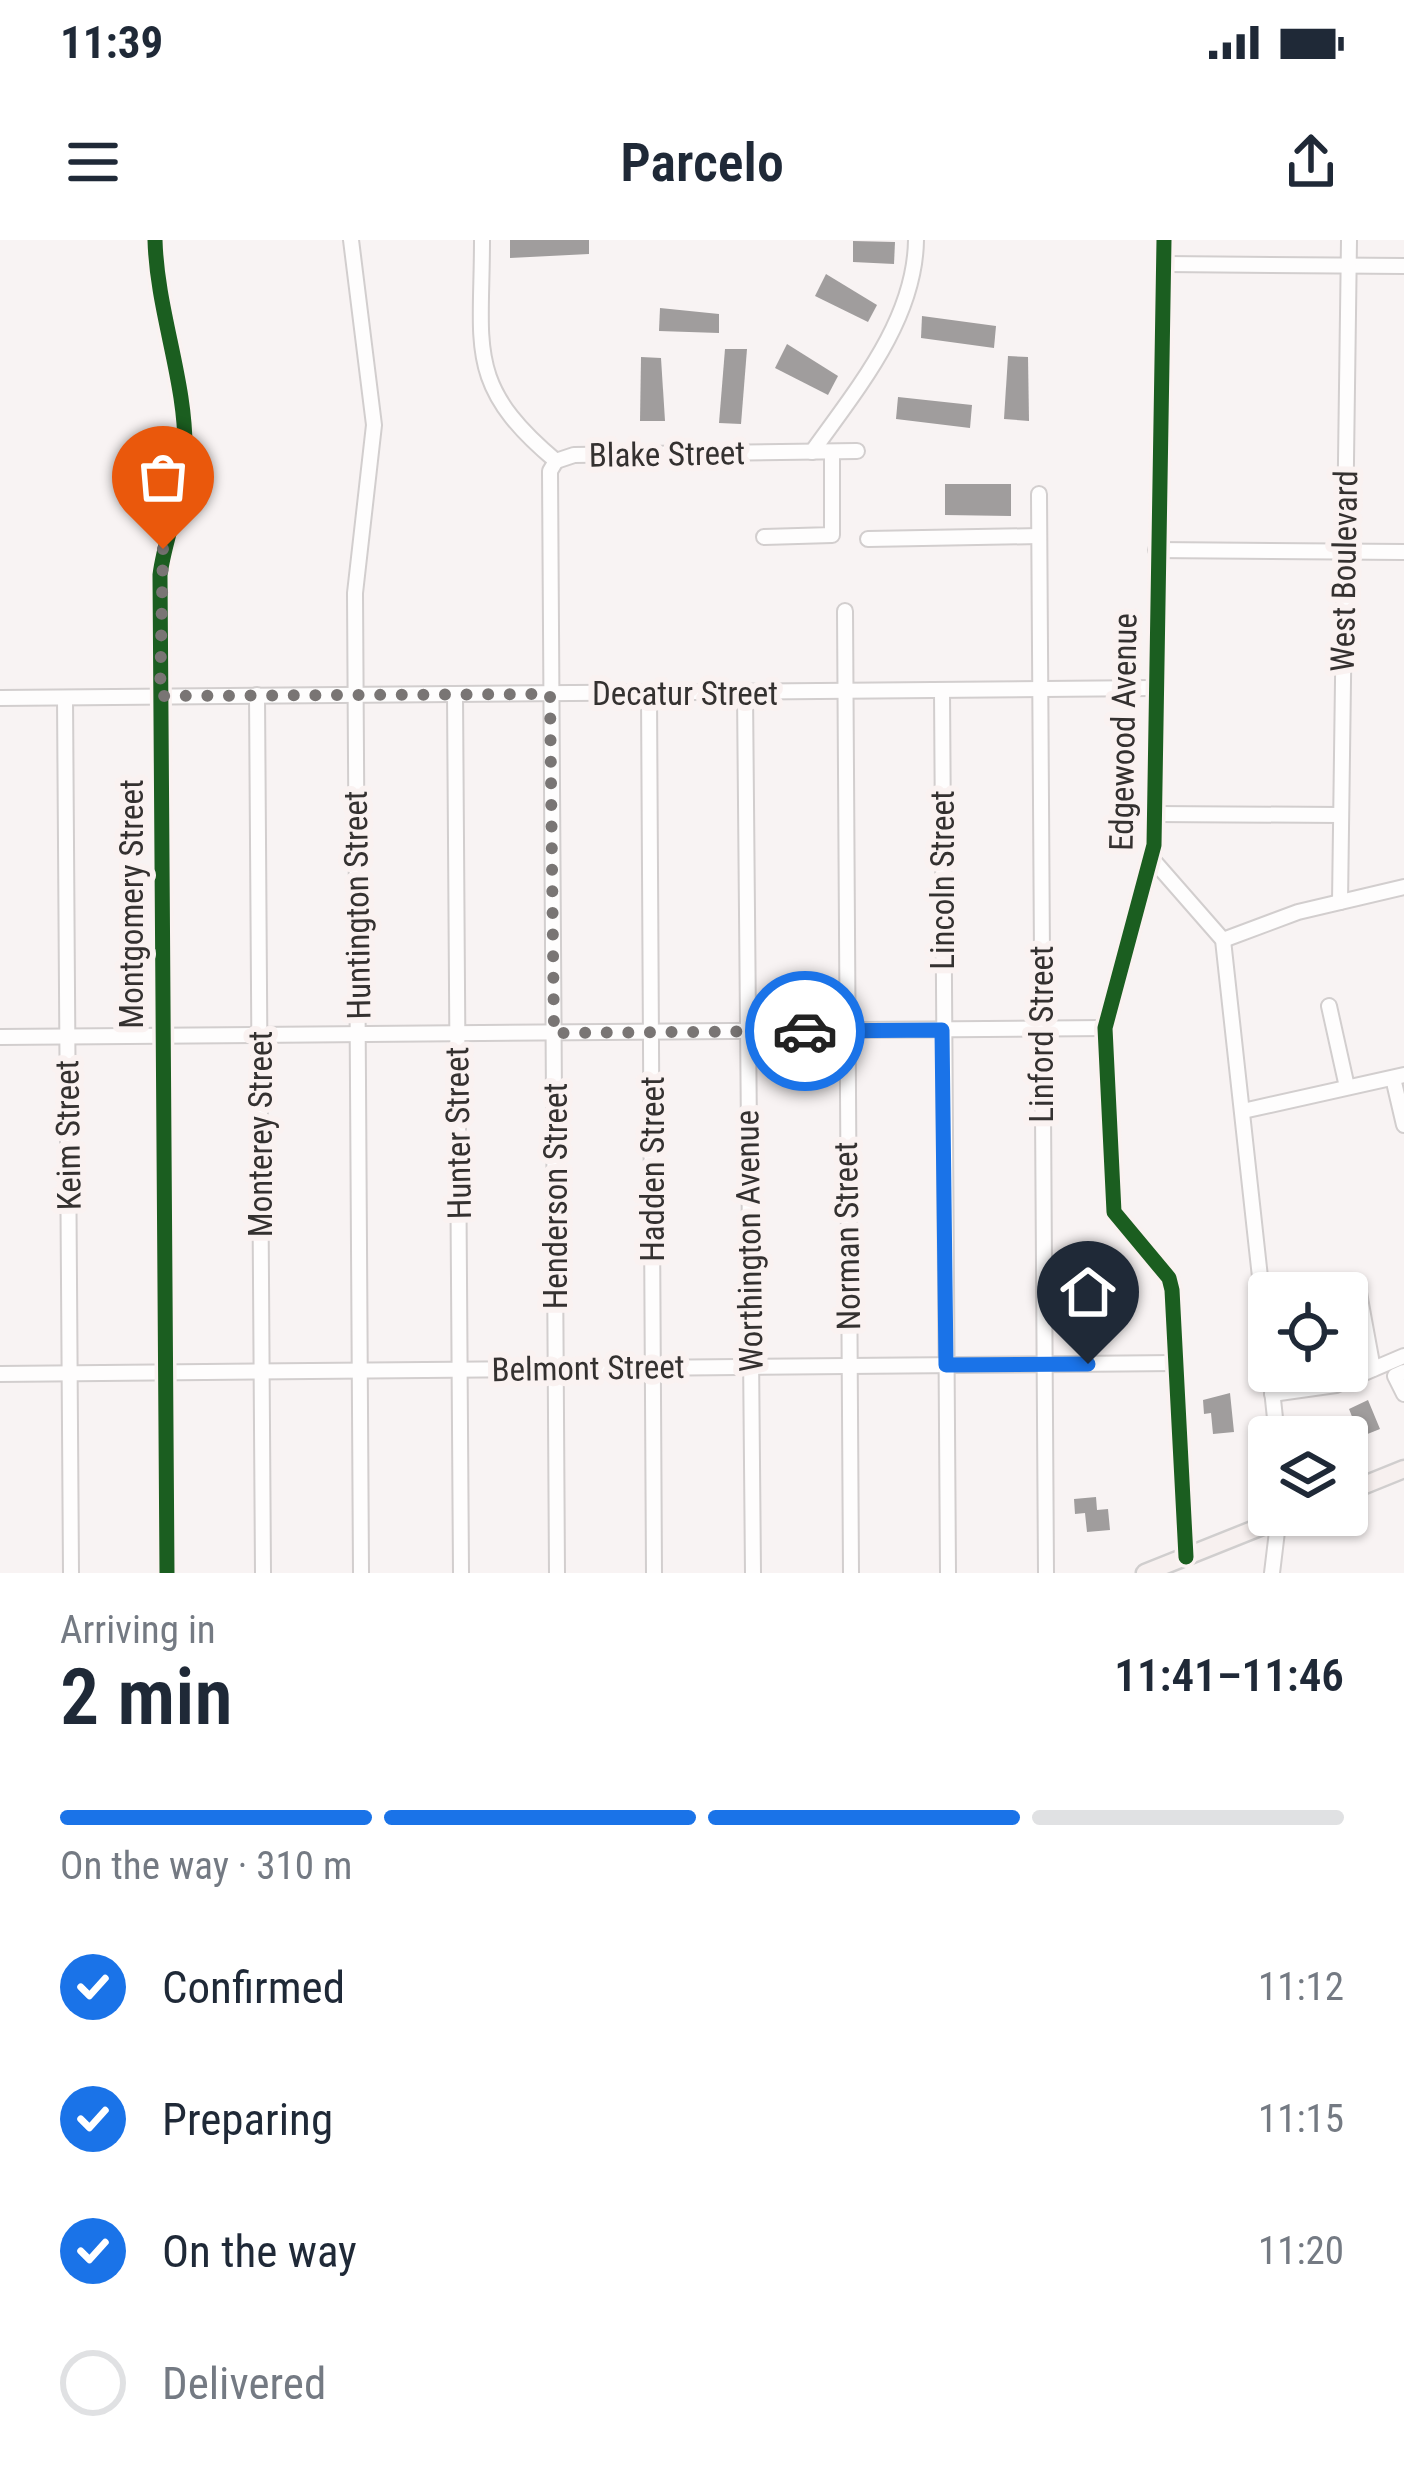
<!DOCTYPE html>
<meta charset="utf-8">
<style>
:root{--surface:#fff;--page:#f2f2f3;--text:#1f2937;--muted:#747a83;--line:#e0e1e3;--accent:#1a73e8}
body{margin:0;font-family:"Roboto Condensed",sans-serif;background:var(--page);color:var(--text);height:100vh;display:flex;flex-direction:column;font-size:45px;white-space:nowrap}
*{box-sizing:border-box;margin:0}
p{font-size:39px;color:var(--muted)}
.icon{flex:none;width:66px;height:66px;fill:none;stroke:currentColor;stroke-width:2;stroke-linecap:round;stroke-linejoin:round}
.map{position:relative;height:1333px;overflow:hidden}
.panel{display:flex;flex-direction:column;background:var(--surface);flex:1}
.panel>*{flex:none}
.fabs{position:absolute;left:1248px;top:1032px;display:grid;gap:24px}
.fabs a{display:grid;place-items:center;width:120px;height:120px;border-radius:12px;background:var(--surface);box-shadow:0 3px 9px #0004;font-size:60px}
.pin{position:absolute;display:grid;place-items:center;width:102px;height:102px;color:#fff;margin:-123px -51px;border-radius:50% 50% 50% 0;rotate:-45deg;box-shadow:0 0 12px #0007}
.pin .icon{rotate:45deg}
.courier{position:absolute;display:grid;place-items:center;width:120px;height:120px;margin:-60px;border:9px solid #1a73e8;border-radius:50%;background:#fff;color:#222;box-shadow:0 3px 15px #0007}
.summary em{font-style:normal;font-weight:600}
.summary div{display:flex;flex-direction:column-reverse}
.summary{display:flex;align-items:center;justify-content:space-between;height:204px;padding:0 60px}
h1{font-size:78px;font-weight:600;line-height:90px}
.bar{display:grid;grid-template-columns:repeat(4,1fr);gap:18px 12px;align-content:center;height:144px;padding:0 60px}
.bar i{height:15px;border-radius:9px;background:var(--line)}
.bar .active{background:var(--accent)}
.bar p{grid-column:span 4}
ol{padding:0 60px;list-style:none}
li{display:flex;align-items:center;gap:36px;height:132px}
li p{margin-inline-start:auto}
li .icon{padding:12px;border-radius:50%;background:var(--accent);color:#fff;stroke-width:4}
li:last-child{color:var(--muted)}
li i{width:66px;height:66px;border:6px solid var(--line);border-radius:50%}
.status{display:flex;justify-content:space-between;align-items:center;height:84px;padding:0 60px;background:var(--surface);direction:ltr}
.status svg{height:33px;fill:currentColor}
header{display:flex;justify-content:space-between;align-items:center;height:156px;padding:0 60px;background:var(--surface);font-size:54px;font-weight:600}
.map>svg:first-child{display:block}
</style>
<div class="status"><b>11:39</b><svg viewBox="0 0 49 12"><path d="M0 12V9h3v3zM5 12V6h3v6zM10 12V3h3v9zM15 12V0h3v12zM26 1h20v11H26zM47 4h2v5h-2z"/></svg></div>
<header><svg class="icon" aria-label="menu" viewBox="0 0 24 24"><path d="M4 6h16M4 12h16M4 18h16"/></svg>Parcelo<svg class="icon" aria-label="share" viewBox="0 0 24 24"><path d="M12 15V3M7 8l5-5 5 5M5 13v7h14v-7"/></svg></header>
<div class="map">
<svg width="1404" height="1333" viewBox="0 0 1404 1333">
<rect width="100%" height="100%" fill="#f8f3f3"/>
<g fill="#a09d9d">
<path d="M510,0H589V14L510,18Z"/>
<path d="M853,1L895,2L894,24L853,22Z"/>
<path d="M826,34L877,65L868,82L815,56Z"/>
<path d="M660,68L719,74V93L659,91Z"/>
<path d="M922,76L996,86L994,108L921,98Z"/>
<path d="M787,104L838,136L828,155L775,128Z"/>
<path d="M725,109H747L741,184L719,183Z"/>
<path d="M1008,116L1028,117L1029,181L1004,179Z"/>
<path d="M641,117L661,118L665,181H640Z"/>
<path d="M898,157L972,165L970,188L896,179Z"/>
<path d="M945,244H1011V276L945,275Z"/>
<path d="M1230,1153L1234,1192L1213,1194L1211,1173L1204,1174L1203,1160Z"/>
<path d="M1368,1160L1380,1189L1360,1197H1300L1299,1180L1313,1179V1188L1355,1184L1349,1169Z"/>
<path d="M1096,1257L1097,1270L1108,1269L1110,1290L1087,1292L1085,1273L1075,1274L1074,1259Z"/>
</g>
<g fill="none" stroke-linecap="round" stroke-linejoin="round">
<g stroke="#d2cece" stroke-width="18">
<g id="minor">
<path d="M155,0C157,73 187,142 185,215C184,256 165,295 160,335L167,1333"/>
<path d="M351,0L374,185L355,353L361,1333"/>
<path d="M482,0C482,108 465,145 556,221"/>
<path d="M1164,0L1154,605L1105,788L1114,972L1169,1038L1172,1050L1186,1317"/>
<path d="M1165,24L1404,26"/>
<path d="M812,212C857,149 915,80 916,0"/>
<path d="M556,221L550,231L557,1333"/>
<path d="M556,221L574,215L857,211"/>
<path d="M1039,254L1046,1333"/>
<path d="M764,297L832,295V212"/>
<path d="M868,299L1039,296"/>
<path d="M1156,310L1404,312"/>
<path d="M845,371L851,1333"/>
<path d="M942,451L948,1333"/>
<path d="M745,453L753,1333"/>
<path d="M455,454L461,1333"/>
<path d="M649,454L654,1333"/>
<path d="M257,455L263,1333"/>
<path d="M0,458L1154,448"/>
<path d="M65,458L71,1333"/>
<path d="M1154,574L1340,575"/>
<path d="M1153,620L1223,700L1269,1119"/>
<path d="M1340,662L1349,0"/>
<path d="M1223,700L1298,672L1404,647"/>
<path d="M1329,766L1347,847"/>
<path d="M0,797L1105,788"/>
<path d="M1393,838L1404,885"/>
<path d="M1243,871L1404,835"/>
<path d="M1357,1042L1373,1129"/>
<path d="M1270,1131L1277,1197"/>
<path d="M1404,1132L1395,1136L1404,1154"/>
<path d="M0,1134L1176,1123"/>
<path d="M1272,1154L1336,1145L1404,1116"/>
<path d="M1272,1333L1279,1275"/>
</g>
</g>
<g stroke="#d0cece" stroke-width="21">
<g id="major">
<path d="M1347,1252L1404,1229"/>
<path d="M1145,1333L1290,1275"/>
</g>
</g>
<use href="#minor" stroke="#fefdfd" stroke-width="14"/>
<use href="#major" stroke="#f7f0ef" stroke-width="16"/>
<g stroke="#faf2f1" stroke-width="22">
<g id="cycleway">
<path d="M155,0C157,73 187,142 185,215C184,256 165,295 160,335L167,1333"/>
<path d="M1164,0L1154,605L1105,788L1114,972L1169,1038L1172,1050L1186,1317"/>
</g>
</g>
<use href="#cycleway" stroke="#1b5e20" stroke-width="15"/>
</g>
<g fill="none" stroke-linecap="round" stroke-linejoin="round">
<path stroke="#797574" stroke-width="12" stroke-dasharray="0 21.6" d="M163,309L160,456L550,454L554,793L805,791"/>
<path stroke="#1a73e8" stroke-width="15" d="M805,791L942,790L946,1125L1088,1124"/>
</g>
<g text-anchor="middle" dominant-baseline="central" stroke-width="12" stroke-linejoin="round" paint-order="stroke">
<g font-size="33" fill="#343130" stroke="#faf2f1">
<text transform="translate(667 214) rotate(-1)">Blake Street</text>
<text transform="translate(1344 331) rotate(-89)">West Boulevard</text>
<text x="685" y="453">Decatur Street</text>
<text transform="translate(1123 492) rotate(-89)">Edgewood Avenue</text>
<text transform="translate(942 640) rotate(-90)">Lincoln Street</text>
<text transform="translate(131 664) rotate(-90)">Montgomery Street</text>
<text transform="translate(357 665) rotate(-91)">Huntington Street</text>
<text transform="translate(1041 794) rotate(-90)">Linford Street</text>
<text transform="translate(458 893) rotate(-91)">Hunter Street</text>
<text transform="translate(260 894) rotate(-90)">Monterey Street</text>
<text transform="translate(68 895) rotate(-91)">Keim Street</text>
<text transform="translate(652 929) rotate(-90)">Hadden Street</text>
<text transform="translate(555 956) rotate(-90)">Henderson Street</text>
<text transform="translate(847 996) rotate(-91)">Norman Street</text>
<text transform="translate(749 1001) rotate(-91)">Worthington Avenue</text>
<text transform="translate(588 1128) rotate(-1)">Belmont Street</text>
</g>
</g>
</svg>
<div class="fabs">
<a><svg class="icon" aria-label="locate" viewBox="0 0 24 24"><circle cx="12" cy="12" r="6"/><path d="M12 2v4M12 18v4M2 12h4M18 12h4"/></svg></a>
<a><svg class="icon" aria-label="layers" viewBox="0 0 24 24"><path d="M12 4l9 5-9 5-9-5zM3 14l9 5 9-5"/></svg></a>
</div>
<div class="pin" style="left:163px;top:309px;background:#ea580c"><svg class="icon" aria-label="bag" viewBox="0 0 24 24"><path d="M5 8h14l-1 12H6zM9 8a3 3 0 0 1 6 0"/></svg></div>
<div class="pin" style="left:1088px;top:1124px;background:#1f2937"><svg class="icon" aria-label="home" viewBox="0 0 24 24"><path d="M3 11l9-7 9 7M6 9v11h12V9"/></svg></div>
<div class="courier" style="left:805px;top:791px"><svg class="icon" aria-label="car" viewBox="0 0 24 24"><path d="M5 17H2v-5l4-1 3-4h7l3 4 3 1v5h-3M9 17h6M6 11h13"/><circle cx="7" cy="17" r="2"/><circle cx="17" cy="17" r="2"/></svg></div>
</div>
<section class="panel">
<div class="summary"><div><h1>2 min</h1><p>Arriving in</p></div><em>11:41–11:46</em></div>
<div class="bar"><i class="active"></i><i class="active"></i><i class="active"></i><i></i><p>On the way · 310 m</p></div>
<ol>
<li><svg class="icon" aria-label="check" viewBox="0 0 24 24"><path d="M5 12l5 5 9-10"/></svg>Confirmed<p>11:12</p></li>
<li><svg class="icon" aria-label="check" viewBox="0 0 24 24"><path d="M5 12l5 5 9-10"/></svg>Preparing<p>11:15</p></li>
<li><svg class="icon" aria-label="check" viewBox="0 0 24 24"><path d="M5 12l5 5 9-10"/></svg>On the way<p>11:20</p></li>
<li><i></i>Delivered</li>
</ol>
</section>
